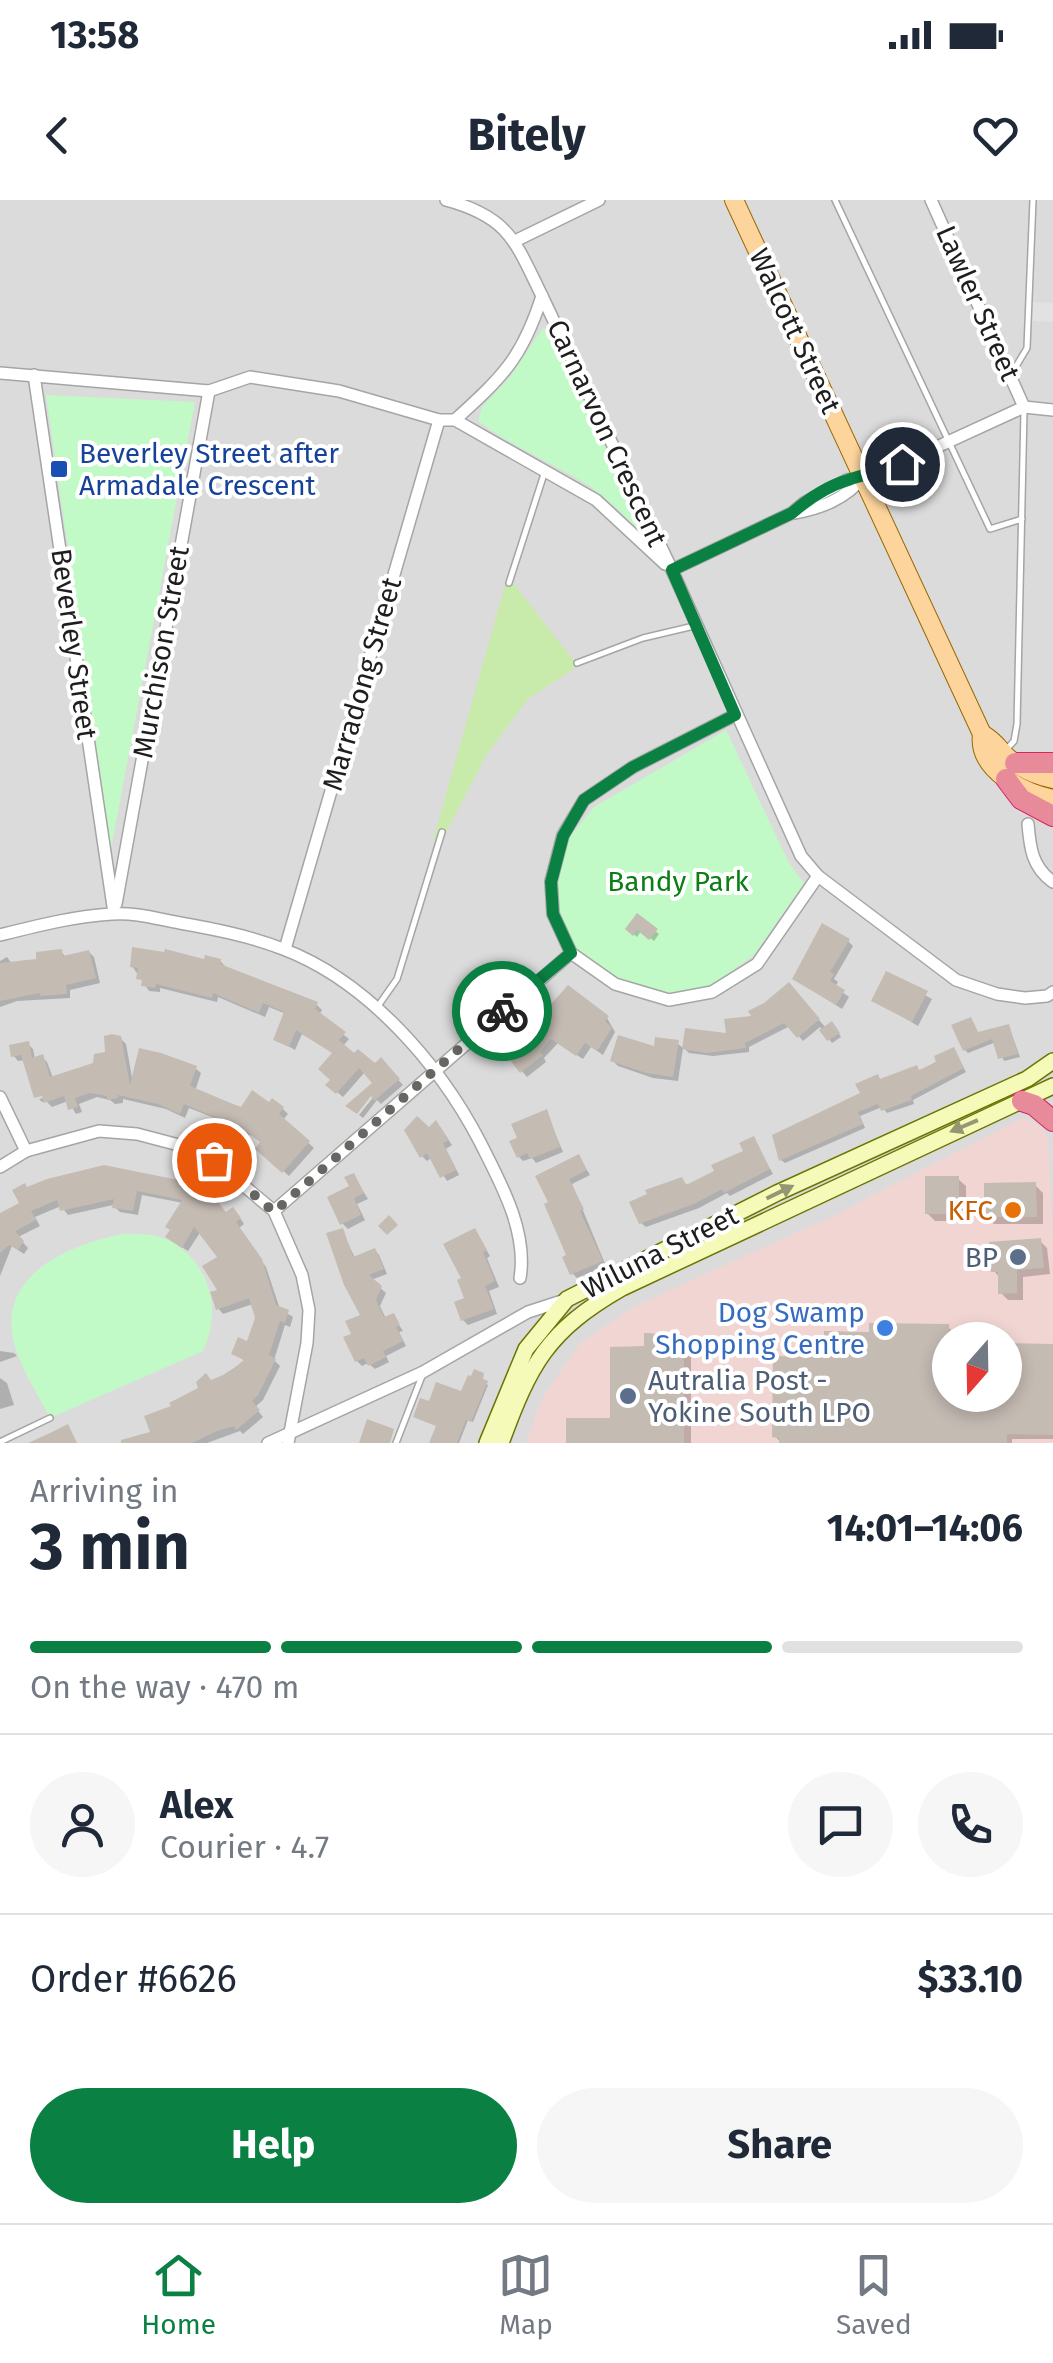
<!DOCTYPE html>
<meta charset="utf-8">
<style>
:root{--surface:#fff;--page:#f6f6f7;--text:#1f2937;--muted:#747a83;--line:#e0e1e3;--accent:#0b8043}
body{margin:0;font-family:"Fira Sans",sans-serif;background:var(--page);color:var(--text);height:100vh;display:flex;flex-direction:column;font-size:38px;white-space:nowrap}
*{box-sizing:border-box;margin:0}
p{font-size:32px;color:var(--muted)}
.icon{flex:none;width:55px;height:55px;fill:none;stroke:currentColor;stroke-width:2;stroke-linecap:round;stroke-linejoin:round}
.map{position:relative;height:1243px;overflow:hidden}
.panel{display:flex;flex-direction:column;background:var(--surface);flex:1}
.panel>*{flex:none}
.needle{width:65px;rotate:200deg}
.fabs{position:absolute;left:932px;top:1122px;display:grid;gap:20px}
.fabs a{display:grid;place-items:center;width:90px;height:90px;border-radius:50%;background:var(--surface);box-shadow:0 5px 15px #0003;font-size:50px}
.pin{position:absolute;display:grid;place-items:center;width:85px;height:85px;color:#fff;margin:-42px;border:5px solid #fff;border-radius:50%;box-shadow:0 2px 10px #0007}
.courier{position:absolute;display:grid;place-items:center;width:100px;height:100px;margin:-50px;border:8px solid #0b8043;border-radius:50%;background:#fff;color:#222;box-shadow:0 2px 12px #0007}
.overview em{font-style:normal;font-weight:700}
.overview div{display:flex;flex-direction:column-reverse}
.overview{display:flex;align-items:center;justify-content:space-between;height:170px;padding:0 30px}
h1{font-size:65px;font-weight:700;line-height:75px}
.bar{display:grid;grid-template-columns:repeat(4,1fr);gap:15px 10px;align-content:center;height:120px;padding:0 30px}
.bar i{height:12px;border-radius:8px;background:var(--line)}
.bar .active{background:var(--accent)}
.bar p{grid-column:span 4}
.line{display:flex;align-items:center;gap:25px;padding:0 30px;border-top:2px solid var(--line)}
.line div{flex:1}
.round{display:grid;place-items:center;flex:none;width:105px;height:105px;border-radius:52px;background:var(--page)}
.button{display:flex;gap:20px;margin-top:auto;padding:20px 30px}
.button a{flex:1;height:115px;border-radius:60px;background:var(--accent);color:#fff;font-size:40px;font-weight:700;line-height:115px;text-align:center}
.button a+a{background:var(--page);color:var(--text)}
.status{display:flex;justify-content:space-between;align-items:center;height:70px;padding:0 50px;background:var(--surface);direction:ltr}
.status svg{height:28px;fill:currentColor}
header{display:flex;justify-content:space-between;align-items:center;height:130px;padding:0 30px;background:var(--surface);font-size:45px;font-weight:700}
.tabs{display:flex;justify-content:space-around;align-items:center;height:140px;border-top:2px solid var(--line);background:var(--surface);font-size:28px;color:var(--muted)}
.tabs a{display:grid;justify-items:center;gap:5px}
.tabs .active{color:var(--accent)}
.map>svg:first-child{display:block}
</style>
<div class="status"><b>13:58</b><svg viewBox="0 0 49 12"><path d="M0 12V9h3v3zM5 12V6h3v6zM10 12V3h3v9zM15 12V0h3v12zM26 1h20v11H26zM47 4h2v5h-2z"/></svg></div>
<header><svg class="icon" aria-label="back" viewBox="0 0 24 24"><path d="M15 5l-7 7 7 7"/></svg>Bitely<svg class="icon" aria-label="heart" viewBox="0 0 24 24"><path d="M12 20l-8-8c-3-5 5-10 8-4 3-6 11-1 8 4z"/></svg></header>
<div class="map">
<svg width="1053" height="1243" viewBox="0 0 1053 1243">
<rect width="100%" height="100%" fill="#efece4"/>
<path fill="#dcdbdb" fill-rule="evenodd" d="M0,0H1053V1243H0ZM950,1140H1005V1195H950Z"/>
<path fill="#f0d5d3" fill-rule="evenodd" d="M1024,917L1043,928L1048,939L1053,1048V1243H526L541,1200L580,1143L635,1106L831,1017ZM950,1140H1005V1195H950Z"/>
<path fill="#c8eaaa" d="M509,383H513L578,466L528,499L487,554L436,652L434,637L505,385Z"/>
<g fill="#c1fac6">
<path d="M543,128L549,131L648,334L644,336C626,317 608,298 586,284C551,262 511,246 478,221L482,207L510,177Z"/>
<path d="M46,195L195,202L111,649Z"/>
<path d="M726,530L789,663L804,683L754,755L712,785L673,795L622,780L578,752L559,717L557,684L569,638L594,607Z"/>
<path d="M122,1034C137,1034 156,1033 170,1041C211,1064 222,1111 203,1151L50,1218C37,1192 16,1162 12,1133C4,1071 73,1044 122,1034Z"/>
</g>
<path fill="#e2e2e2" d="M1029,102L1053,103V122L1029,121Z"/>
<g fill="#0003">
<path d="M638,717L659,734L654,741L641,731L637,737L628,729Z"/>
<path d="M848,741L853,746L834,779L838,782L835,787L849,797L842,809L795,779Z"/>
<path d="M61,752L67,758L89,752L94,757L100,783L70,790V798L17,801L0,807V761L7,757L12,764L39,761Z"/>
<path d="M220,761L226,767L316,804L322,810L319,815L349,839L343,846L375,866L381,861L403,885L381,904L377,900L363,918L359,915L379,890L375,883L365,872L343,897L329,885L333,880L335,854L302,834L295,850L276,839L286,814L269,807L265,817L218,797L217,802L160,788V792L149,791L132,766Z"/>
<path d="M887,774L932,799L918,826L874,800Z"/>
<path d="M789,785L826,828L835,827L841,837L832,843L820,827L803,841L790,826L749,847V852L713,856L689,853L684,848L729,836L755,818Z"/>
<path d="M607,818L615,832L603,855L591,847L583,859L558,843L544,858L546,862L527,877L509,856L538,832Z"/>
<path d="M971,819L979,835L1009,827L1020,857L1004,861L996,842L968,853L965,850Z"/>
<path d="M120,838L126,844L133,883L195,868L201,873L195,891L242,910L269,905L283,909L288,914L283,920L314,948L289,976L258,949L263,943L250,934L248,938L227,923L189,908L185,918L166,909L123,899V903L115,904L110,900L97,897L79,904L82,912L76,914L68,901L52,907L46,901L42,902L39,899L55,895L25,860L18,861L13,855L28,844L33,849L35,859L42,857L47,862L53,878L95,864Z"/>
<path d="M677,843L683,848L678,881L653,878L618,866L613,861Z"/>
<path d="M954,850L966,872L913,900L914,904L887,913L882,907L860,916L865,928L785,963L781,960L775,936L863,895L881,881L920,872Z"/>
<path d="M546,912L563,952L536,963L532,958L523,961L519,957L520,939Z"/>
<path d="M440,928L452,945L446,949L459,975L447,981L432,957L427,961L422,956L429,930Z"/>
<path d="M753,939L773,974L730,996L727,993L699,1008L646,1027L641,1023L682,980L688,986L746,953Z"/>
<path d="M579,957L590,975L572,984L606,1066L577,1078L572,1073L551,1003Z"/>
<path d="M104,968L226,1015H238L244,1024L239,1028L266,1067L280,1109L293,1117L290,1127L285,1125L274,1160L280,1166L263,1200L255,1207L263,1217L243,1234L240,1231L207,1243H137L136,1238L154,1234L174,1207L245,1161L234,1153L249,1145L257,1118L253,1104L223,1114L218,1108L221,1057L201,1031L188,1051L174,1042L183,1003L142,995L138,1015L120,1012L113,1005L68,1015L61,1006L35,1017L40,1026L18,1037L28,1048L24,1054L12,1046L0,1076V1015L22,1004L28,990Z"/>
<path d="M354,976L368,999L357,1004L365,1020L348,1029L342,1023Z"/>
<path d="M958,979L966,986V1021H935L927,1013Z"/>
<path d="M1035,985L1043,993V1024H994L986,1016Z"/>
<path d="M342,1031L355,1058L375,1050L379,1055L387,1074L371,1080L386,1093L380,1106L386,1119L393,1116L403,1131L399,1132L406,1146L386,1156L389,1162L375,1169L368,1163L362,1166L357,1161L354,1135L364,1116Z"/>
<path d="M475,1031L490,1056L487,1058L499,1087L489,1091L497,1114L468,1125L463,1120Z"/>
<path d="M1040,1041L1047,1048L1050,1074L1023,1077V1100H1008L1001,1093L1000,1078L994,1071Z"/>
<path d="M948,1127L953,1132V1140H950V1195H1005V1145L1053,1146V1239H1012V1243H781L775,1236L827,1159L871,1134Z"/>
<path d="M683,1138L691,1145V1243H569V1220H613L646,1149Z"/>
<path d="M0,1151L14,1153L17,1156L0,1162Z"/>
<path d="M483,1176V1182L488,1185L473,1222L468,1220L459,1243H432L438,1226L431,1204L463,1194Z"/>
<path d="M0,1178L7,1183L14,1205L0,1209Z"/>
</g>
<g fill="#c4bbb3">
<path d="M637,713L658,729L649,740L637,730L633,736L625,729Z"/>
<path d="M822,723L850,739L830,772L834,774L830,781L845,790L836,805L792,779Z"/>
<path d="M132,747L164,752L165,749L204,759L205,755L221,759L220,764L318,802L315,809L346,832L339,840L354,853L358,849L375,863L381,857L400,879L374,901L371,896L357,914L345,906L372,883L359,868L336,894L325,885L330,880L318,869L332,853L296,830L289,847L273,840L284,812L263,803L259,813L213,793L212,798L156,784L155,788L141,786L142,780L136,779L138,768L130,767Z"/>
<path d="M62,749L63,756L89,750L96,778L66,785L67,794L40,796V793L0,801V763L36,759V752Z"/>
<path d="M886,771L928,791L912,822L871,801Z"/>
<path d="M789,782L820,819L797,838L784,823L745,843L746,848L707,853L682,849L685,828L726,833L724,819L751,816L748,811L764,803Z"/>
<path d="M568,785L609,816L605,821L612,828L597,851L585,843L576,856L551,839L540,852L543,855L520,873L506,855L534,832L530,828Z"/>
<path d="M971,817L978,832L1009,824L1018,854L998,859L992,839L963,851L951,825Z"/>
<path d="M832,821L840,833L827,841L819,830Z"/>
<path d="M112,834L121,836L130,885L139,848L161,853L197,866L190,886L233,904L241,907L252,890L269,902L272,898L284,907L279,914L310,941L282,973L255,949L260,942L244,930L241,934L219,919L184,904L180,914L158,904L118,895V898L107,900V896L90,893L75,898L78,907L68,910L64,896L44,903L42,896L34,898L21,855L11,857L9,845L29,841L32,858L43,854L50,877L93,863L94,854L105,852L104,836Z"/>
<path d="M618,835L654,846L655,837L679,840L673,877L646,873L610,861Z"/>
<path d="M954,847L964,868L911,896L912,900L881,911L878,904L858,912L863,924L779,961L772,935L860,893L855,884L878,874L880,879L917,865L919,870L936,862L934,856Z"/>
<path d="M547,909L560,947L530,959L527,953L517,958L509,941L517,938L511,924Z"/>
<path d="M417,916L429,927L436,920L449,940L443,943L456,970L440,978L427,953L420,958L404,930Z"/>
<path d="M754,936L770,969L724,993L722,989L694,1004L639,1024L629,1002L647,994L645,990L682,977L686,985L714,971L711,965L743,951L739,943Z"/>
<path d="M579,954L587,970L569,979L584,1009L580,1011L603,1061L570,1075L562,1057L566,1055L544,1004L548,1002L535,976Z"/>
<path d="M104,965L193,983L213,996L226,1012L233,1007L241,1018L236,1022L262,1059L276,1105L289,1110L285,1123L280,1121L269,1155L276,1159L258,1195L252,1201L260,1210L236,1230L234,1226L217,1231L192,1243H121V1240L150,1232L144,1216L171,1206L169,1203L198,1188L196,1182L206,1173L211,1180L228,1173L244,1160L231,1154L238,1137L247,1141L255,1118L249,1098L216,1110L210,1092L217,1090L202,1066L217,1057L194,1027L182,1048L165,1037L170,1030L165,1027L182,1000L137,991L133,1011L112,1008L114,999L60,1011L57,1000L31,1011L36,1020L15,1031L24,1041L18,1050L9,1045L0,1053V1013L19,1003L12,990L25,983L27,987L47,979Z"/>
<path d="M354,973L364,993L354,998L361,1015L340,1025L327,997L349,986L344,977Z"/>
<rect x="925" y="976" width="34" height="38"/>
<path d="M1036,982L1037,1017H984V983Z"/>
<path d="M389,1015L398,1025L387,1035L378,1026Z"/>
<path d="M343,1028L353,1057L375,1048L384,1069L369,1075L382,1086L376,1100L384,1117L394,1113L400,1125L396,1127L403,1141L383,1151L386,1157L368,1166L364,1158L355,1162L343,1137L351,1134L345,1121L360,1115L344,1085L326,1033Z"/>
<path d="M475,1028L487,1050L483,1052L495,1081L485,1086L494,1109L461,1121L454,1102L464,1098L457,1080L461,1078L443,1044Z"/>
<path d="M1041,1038L1044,1068L1017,1070V1093L998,1094V1072H991L989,1042Z"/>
<path d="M869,1123L949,1124L950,1195H1005V1143L1053,1144V1235L1007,1234V1243H779V1238L772,1237L773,1156L824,1157V1131L869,1132Z"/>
<path d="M644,1133L684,1135V1243H566V1218H610V1147L644,1146Z"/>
<path d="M474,1169L484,1173L483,1179L488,1181L471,1222L466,1220L457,1243H429L436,1226L413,1217L420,1198L429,1201L436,1182L461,1191L468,1175L471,1176Z"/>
<path d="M367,1219L394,1229L390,1243H359Z"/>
<path d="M68,1224L77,1243H28L52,1232Z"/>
</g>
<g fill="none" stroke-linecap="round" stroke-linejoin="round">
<g stroke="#a5a5a5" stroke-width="8">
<g id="lane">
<path d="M835,0L990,329L1022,319"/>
<path d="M1012,173L1027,148L1033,0"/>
<path d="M509,383L545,271"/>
<path d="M577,463L643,438L694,426"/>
<path d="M1005,551L1014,541L1017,524L1024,211"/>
<path d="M378,806L397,779L442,632"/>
<path d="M0,1242L50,1218"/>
<path d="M396,1243L422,1176"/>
</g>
</g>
<g stroke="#a5a5a5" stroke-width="14">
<g id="street">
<path d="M446,0C509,17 515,41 542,96C522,159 502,177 455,220"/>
<path d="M931,0L1024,207"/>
<path d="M515,41L599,0"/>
<path d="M542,96L672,370L801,656L818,676L956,780L997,794L1025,798L1047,796L1053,792"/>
<path d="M0,173L209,191L250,177L339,191L439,220H455L596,300L665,364"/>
<path d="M34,175L114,713"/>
<path d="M794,313C820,309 847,298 863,277"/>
<path d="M672,370L792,313L804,303L847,280L876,275L1024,207L1053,210"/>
<path d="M735,515L633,567L584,600L563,635L551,681L553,714L571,753L615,784L669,800L712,792L757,764L818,676"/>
<path d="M1028,624C1030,648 1032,667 1053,682"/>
<path d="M116,704L209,191"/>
<path d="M0,735C36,726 75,716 112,714C134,712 158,719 180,723C214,729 250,736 283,749C367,781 439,863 480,942C500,982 528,1031 520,1078"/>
<path d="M285,749L439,220"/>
<path d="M0,897L26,951"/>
<path d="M0,967L26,951L99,931L137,934L194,949L213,960L274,1011L302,1075L309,1110L307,1143L288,1243"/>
<path d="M274,1011L571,753"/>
<path d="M268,1243L423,1172L528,1112L565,1100"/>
</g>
</g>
<g stroke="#697604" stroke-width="18">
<g id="secondary">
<path d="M487,1243L526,1149L567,1099L777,993L1027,879L1053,861"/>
<path d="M501,1243C530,1164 547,1131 622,1088L1053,886"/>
</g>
</g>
<g stroke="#986800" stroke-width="20">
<g id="primary">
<path d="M734,0L982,534C977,570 1024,593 1053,599"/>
<path d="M982,534C994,540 998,548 1007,557C1021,569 1035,575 1053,579"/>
</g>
</g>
<g stroke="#dc2360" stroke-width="22">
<g id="highway">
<path d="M1015,563H1053"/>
<path d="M1006,579L1021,599L1053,616"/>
<path d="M1022,901L1034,905L1053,921"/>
</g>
</g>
<use href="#lane" stroke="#fff" stroke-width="5"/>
<use href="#street" stroke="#fff" stroke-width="11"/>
<use href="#secondary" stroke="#f6fab8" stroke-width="15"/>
<use href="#primary" stroke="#fcd49c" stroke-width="18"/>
<use href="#highway" stroke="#e78b9b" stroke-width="20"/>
</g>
<defs><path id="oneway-solid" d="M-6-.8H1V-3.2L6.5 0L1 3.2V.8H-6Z" transform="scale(2.5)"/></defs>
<g fill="#959773">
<use href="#oneway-solid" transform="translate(964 926) rotate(157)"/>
<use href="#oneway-solid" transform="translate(780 992) rotate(-26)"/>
</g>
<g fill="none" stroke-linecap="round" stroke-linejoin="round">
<path stroke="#676663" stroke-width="10" stroke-dasharray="0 18" d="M214,960L274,1012L502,811"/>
<path stroke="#0b8043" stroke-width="12" d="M502,811L571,753L553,714L551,682L563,636L584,600L633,567L735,515L672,370L792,313C807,300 828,286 848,280C867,273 881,273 902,264"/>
</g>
<rect fill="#1a4fb4" stroke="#fff" stroke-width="4" x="49" y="259" width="20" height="20" rx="5"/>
<circle fill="#e8710a" stroke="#fff" stroke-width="4" cx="1013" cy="1010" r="10"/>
<g fill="#5c6f8a" stroke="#fff" stroke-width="4">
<circle cx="1018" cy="1057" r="10"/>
<circle cx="628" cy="1196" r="10"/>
</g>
<circle fill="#3f7fe0" stroke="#fff" stroke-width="4" cx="885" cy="1128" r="10"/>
<g text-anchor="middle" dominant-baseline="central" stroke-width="8" stroke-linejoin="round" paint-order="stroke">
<g font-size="28" fill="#1e1e1e" stroke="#fff">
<text transform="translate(978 103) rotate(66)">Lawler Street</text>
<text transform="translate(795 131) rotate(65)">Walcott Street</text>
<text transform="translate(607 233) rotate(65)">Carnarvon Crescent</text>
<text transform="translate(74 444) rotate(82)">Beverley Street</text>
<text transform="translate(161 452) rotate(-80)">Murchison Street</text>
<text transform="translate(362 484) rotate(-74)">Marradong Street</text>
<text transform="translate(660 1052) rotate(-27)">Wiluna Street</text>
</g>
<g font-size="28" fill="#164399" stroke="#fff" text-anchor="start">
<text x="79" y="253">Beverley Street after<tspan x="79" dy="32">Armadale Crescent</tspan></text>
</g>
<g font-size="28" fill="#0b7e15" stroke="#fff">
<text x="678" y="681">Bandy Park</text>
</g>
<g font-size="28" fill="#c56008" stroke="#fff" text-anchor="end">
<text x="993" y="1010">KFC</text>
</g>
<g font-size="28" fill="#4e5e75" stroke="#fff" text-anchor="end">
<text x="998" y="1057">BP</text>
<text x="648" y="1180" text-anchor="start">Autralia Post -<tspan x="648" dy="32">Yokine South LPO</tspan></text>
</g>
<g font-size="28" fill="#366cbe" stroke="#fff" text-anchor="end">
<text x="865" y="1112">Dog Swamp<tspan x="865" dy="32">Shopping Centre</tspan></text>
</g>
</g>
</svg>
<div class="fabs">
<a><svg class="needle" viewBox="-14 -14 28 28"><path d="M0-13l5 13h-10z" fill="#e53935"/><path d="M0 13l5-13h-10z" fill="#747a83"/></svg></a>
</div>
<div class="pin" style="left:214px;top:960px;background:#ea580c"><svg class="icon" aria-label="bag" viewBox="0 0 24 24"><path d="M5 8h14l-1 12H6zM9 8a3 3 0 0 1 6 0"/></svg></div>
<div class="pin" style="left:902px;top:264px;background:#1f2937"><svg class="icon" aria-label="home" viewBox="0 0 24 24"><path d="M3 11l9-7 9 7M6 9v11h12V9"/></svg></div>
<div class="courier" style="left:502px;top:811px"><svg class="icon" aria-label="bike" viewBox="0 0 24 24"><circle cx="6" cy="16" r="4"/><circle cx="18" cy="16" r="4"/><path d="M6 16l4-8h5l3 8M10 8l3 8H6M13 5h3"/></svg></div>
</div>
<section class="panel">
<div class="overview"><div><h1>3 min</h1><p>Arriving in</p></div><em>14:01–14:06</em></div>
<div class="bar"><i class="active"></i><i class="active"></i><i class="active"></i><i></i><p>On the way · 470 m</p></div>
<div class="line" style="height:180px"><a class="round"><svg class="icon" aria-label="person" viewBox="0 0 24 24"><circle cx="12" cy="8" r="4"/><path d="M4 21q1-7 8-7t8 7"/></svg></a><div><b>Alex</b><p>Courier · 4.7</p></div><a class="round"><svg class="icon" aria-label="chat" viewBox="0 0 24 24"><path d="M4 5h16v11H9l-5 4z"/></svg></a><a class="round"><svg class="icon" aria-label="phone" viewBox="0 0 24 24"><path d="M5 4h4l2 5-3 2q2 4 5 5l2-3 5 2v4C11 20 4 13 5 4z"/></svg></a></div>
<div class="line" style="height:130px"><div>Order #6626</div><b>$33.10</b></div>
<div class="button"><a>Help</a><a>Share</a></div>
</section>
<nav class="tabs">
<a class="active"><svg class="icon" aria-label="home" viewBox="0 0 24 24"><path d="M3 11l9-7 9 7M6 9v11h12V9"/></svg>Home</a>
<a><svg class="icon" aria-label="map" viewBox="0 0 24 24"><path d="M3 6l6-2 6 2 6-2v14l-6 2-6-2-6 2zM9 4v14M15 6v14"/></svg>Map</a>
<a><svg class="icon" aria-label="saved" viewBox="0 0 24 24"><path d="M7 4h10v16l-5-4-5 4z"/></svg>Saved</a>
</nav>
